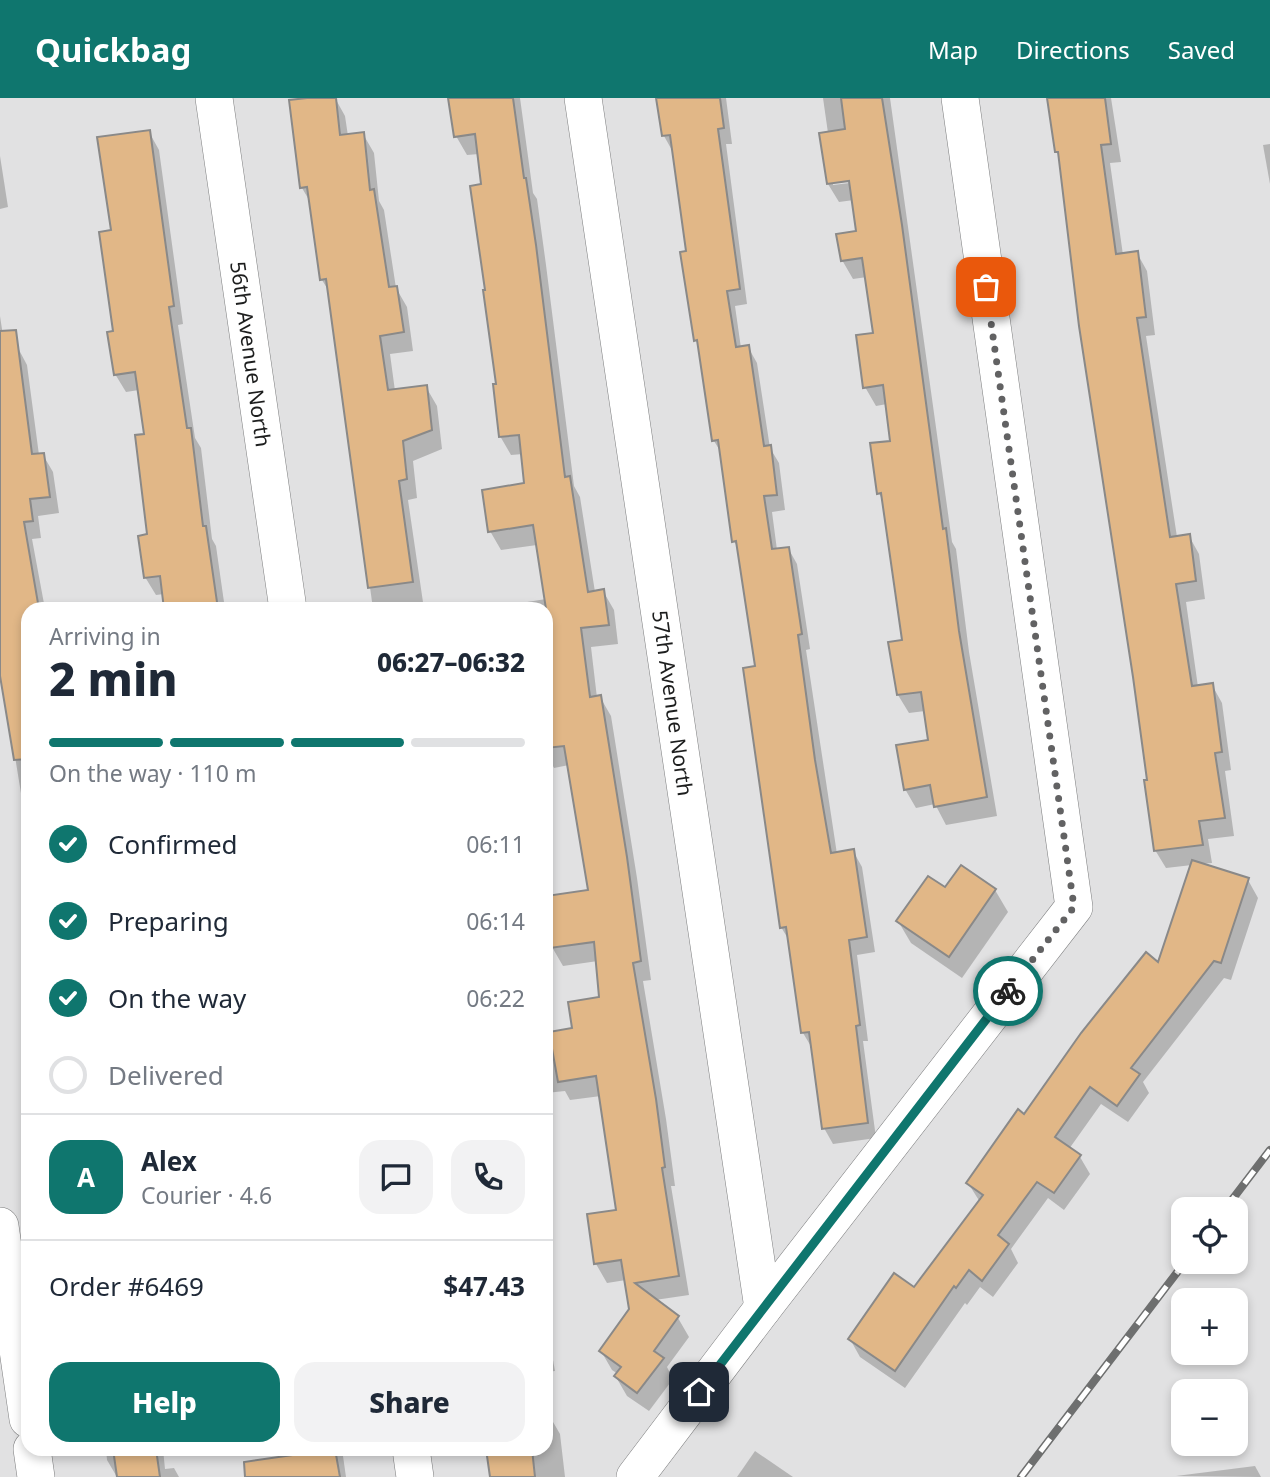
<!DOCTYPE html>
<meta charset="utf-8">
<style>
:root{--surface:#fff;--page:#f2f2f3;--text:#1f2937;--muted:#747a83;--line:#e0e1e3;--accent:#0f766e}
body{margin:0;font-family:"Noto Sans",sans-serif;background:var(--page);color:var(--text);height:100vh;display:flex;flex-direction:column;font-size:26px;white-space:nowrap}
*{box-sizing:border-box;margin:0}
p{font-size:23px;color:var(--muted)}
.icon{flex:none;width:38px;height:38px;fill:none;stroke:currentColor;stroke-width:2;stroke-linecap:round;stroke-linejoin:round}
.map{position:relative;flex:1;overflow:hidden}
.side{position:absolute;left:21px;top:504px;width:532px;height:854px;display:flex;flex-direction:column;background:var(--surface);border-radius:21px;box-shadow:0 4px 10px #0003}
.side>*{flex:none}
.fabs{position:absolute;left:1171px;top:1099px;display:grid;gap:14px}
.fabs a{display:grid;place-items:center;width:77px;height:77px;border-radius:14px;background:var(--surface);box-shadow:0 4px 10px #0003;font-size:35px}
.pin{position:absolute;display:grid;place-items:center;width:60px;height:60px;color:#fff;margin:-30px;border-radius:14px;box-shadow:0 4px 10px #0006}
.courier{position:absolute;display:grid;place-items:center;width:70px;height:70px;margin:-35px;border:5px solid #0f766e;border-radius:50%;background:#fff;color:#222;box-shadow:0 2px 9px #0007}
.head em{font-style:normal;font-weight:800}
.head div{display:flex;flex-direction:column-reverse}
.head{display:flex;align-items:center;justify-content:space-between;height:119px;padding:0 28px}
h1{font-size:46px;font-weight:800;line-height:52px}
.bar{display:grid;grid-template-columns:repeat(4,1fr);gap:10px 7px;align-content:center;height:84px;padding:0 28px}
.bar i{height:9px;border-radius:5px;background:var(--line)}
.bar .on{background:var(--accent)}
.bar p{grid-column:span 4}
.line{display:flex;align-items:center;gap:18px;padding:0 28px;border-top:2px solid var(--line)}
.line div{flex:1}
.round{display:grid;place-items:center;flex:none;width:74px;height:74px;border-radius:21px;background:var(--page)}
ol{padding:0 28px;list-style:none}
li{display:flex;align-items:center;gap:21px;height:77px}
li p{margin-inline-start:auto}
li .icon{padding:7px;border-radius:50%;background:var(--accent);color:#fff;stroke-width:4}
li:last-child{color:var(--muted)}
li i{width:38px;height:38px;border:4px solid var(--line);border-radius:50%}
.action{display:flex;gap:14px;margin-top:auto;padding:14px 28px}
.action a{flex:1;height:80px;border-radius:21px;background:var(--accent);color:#fff;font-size:28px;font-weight:800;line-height:80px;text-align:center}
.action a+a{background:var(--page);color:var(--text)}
header{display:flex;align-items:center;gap:42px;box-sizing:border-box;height:98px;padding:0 35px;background:var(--accent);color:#fff}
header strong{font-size:33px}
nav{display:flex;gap:38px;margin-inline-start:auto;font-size:24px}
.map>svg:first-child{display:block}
</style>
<header>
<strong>Quickbag</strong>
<nav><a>Map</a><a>Directions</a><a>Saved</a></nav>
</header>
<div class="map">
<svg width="1270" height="1379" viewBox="0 0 1270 1379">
<rect width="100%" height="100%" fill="#e1e1e2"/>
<g fill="#0003" fill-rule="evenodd">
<path d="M322,0H335L345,18L348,38L363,36L374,55L379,103L384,112L396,190L407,209L413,253L390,256L395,293L426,289L437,308L442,351L413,363L417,400L408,402L424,511H373L330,195L322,182L312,107L302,90Z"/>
<path d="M450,0H520L533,95L537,101L546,167L574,388L580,399L595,494L603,493L614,512L618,546L591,549L597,600L600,599L611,618L637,780L651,882L643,883L666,1021L675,1088H671L689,1197L655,1202L678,1220L689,1239L667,1269L673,1281L649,1313L627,1298L616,1279L618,1276L612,1272L601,1253L631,1212L626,1182L607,1185L596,1166L618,1113L601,998L570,1002L565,993L546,995V936L574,932L601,901L598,863L563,868L552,849L546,799L590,794L569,667L554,670L546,655V511H528L527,504L546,501L537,447L501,452L490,433L526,387L523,356L511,357L500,338L498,287L487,193L483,88L479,56L467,57L456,38Z"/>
<path d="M658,0H726L732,46H726L747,206L735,208L741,250L748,249L757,265L770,350L779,365L785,412L772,414L777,452L788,450L797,466L810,551L806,552L837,756L853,753L862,769L875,854L857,857L868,943H863L876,1040L833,1046L824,1030L812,950L803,935L790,844L781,829L757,569L739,452L734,443L722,356L714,343L700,250L696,242L688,154L673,54L664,38Z"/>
<path d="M823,0H890L952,444L956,451L969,554L997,718L946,727L935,706L916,710L905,691L930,643L925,613L909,615L898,597L904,544L884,405L879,395L892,344L887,306L876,308L865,289L875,237L867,179L853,181L842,162L858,135L854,102L839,104L828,86V35ZM858,80V84L833,87V83Z"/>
<path d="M1049,0H1111L1121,64L1110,65L1123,157L1137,155L1147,173L1155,237L1146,238L1177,439L1189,438L1199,456L1205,501L1186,504L1198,589L1212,587L1222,605L1231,672L1225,673L1234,738L1208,741L1212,765L1200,766L1248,782L1258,800L1231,882L1224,880L1143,984L1149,995L1128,1024L1101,1006L1069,1051L1080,1059L1090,1076L1064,1112L1048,1100L1011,1151L1018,1165L993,1199L980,1189L967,1207L965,1205L905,1290L860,1259L850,1241L914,1192L980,1104L968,1085L1159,867L1192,767L1166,770L1155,752L1149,684L1061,61L1057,54Z"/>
<path d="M149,34L159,52L183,226L178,227L195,340L201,350L212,441L216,448L225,511H166L164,496L156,497L145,479L149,438L146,337L139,292L126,294L115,276L113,134Z"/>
<path d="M1270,46V86L1263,47Z"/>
<path d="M0,58L8,109L0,111Z"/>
<path d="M0,218L5,251L18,250L27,267L39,357H43L53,374L59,415L38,418L41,440L32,441L45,511H28V738L0,567Z"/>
<path d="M946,792H995L1008,814L962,880L911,845L898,823Z"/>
<path d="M546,1224L555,1273L546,1274Z"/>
<path d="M546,1317H549L560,1336L565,1379H491L488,1351H546Z"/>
<path d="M106,1351H163L165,1371L174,1370L179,1379H117L107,1362Z"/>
<path d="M281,1351H342L346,1379H277L283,1360Z"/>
<path d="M755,1353L793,1379H737Z"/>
<path d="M1255,1368L1261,1379L1176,1378Z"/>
</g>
<g fill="#e1b787" stroke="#8a8988" stroke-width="2">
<path d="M307,0H336L340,37L364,34L370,92L374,91L389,189L397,188L404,234L380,238L388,292L427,287L432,332L403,343L407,381L399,383L413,484L368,490L326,181L320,182L307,89L300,90L289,2Z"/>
<path d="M448,0H513L524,80H526L536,147L565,379L570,378L588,494L604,491L609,527L581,530L590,599L601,597L627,759L641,863L633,865L656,1001L665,1069L662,1070L679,1178L635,1185L679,1218L654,1253L664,1260L637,1295L614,1278L621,1269L599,1253L629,1211L621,1162L594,1166L587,1116L616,1112L596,978L558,984L549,934L572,930L568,904L599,899L594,844L550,850L546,823V798L588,792L564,648L546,650V511L533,427L488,434L482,392L524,385L519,337L499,339L493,286H496L483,192H485L470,88L481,86L475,36L454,39Z"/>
<path d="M656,0H720L724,30L718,31L740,191L727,193L736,249L749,247L764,348L771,347L777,397L764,398L772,451L789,449L802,536L798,537L815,662L831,755L854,751L867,839L849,842L860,927L856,928L868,1025L822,1031L809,934L801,935L786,829L780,830L743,570L755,568L736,443L732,444L718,342L712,343L697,242L694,243L680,154L686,153L670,37L662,38Z"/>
<path d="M841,0H882L902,127L943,431L946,430L959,533L987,699L934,709L930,687L904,692L896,647L928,642L921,594L897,597L888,544L902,542L881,395L877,396L870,345L890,343L883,287L863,290L856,237L873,235L862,160L841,163L836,136L856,133L849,83L827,86L819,35L845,31Z"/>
<path d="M1047,0H1105L1111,46L1101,47L1116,156L1138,153L1146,219L1137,220L1170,439L1190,436L1196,483L1176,486L1192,588L1213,585L1222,654L1215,655L1225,720L1199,723L1203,747L1154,753L1144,682H1147L1133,579L1079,228L1058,54H1055Z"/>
<path d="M150,32L174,208L169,209L187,330H191L203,428H206L218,511H164L160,478L144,480L138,438L147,436L135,337L144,336L135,274L114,277L107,234L113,233L99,134L111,132L97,39Z"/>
<path d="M16,232L32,356L44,355L50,399L30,401L33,423L24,424L39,511H28V661L14,662L0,578V233Z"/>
<path d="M1192,762L1249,780L1221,865L1214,863L1131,970L1140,976L1117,1008L1090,989L1055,1039L1081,1057L1054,1095L1037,1084L998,1137L1009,1146L982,1183L969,1172L956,1190L954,1188L895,1273L848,1241L894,1175L914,1189L983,1097L966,1085L1018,1011L1024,1016L1081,935L1146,854L1158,864Z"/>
<path d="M961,767L996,791L949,859L896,823L928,778L945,789Z"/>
<path d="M113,1351H156L160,1379H117Z"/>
<path d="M335,1351L340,1379H245L244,1364Z"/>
<path d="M486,1351H532L535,1379H490Z"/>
</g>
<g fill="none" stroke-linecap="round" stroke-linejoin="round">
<g stroke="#7d7e7f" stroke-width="38">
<g id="minor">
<path d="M214,0L288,511"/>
<path d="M583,0L763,1210"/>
<path d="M0,1128L28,1321"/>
<path d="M32,1351L36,1379"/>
<path d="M411,1351L415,1379"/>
<path d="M635,1379L763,1210L1074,809L960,0"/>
</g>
</g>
<use href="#minor" stroke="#fff" stroke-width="37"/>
<g stroke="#6e6f6f" stroke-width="8">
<g id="rail">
<path d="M1225,1111L1270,1052"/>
<path d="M1021,1379L1185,1164"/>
</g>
</g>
<use href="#rail" stroke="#fff" stroke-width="5" stroke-dasharray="16" stroke-linecap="butt"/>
</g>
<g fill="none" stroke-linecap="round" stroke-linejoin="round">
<path stroke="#626263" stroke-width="7" stroke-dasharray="0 12.6" d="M986,189L1074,809L1008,893"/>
<path stroke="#0f766e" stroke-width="9" d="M699,1294L1008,893"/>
</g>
<g text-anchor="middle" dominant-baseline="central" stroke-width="6" stroke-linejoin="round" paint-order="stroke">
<g font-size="21" fill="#1d1e1e" stroke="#fff">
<text transform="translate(251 256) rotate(82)">56th Avenue North</text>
<text transform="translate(673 605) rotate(82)">57th Avenue North</text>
</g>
</g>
</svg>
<div class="fabs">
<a><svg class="icon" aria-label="locate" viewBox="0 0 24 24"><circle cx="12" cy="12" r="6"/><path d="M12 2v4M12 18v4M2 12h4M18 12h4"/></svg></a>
<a>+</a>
<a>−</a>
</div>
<div class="pin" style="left:986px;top:189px;background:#ea580c"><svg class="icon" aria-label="bag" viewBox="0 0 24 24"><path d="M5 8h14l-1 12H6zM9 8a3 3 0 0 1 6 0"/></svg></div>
<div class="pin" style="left:699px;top:1294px;background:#1f2937"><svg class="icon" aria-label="home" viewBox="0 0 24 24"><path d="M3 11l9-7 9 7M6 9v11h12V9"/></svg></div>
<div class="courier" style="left:1008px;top:893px"><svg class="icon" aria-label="bike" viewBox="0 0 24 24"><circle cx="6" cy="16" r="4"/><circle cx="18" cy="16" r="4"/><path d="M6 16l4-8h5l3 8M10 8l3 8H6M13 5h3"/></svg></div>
<section class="side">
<div class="head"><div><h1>2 min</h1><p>Arriving in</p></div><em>06:27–06:32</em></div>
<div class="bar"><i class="on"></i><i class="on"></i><i class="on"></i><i></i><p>On the way · 110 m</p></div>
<ol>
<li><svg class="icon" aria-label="check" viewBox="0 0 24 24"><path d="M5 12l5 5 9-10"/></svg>Confirmed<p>06:11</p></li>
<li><svg class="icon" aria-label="check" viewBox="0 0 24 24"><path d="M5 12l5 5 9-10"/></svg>Preparing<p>06:14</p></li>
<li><svg class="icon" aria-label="check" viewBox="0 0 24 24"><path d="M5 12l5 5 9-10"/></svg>On the way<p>06:22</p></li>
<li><i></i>Delivered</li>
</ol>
<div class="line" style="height:126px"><b class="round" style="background:var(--accent);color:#fff">A</b><div><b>Alex</b><p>Courier · 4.6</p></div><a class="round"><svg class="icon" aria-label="chat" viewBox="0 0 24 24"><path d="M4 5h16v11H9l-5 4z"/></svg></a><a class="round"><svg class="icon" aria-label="phone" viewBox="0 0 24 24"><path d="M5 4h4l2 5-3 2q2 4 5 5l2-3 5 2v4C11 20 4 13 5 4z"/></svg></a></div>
<div class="line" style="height:91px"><div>Order #6469</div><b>$47.43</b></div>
<div class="action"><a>Help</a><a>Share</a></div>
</section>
</div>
